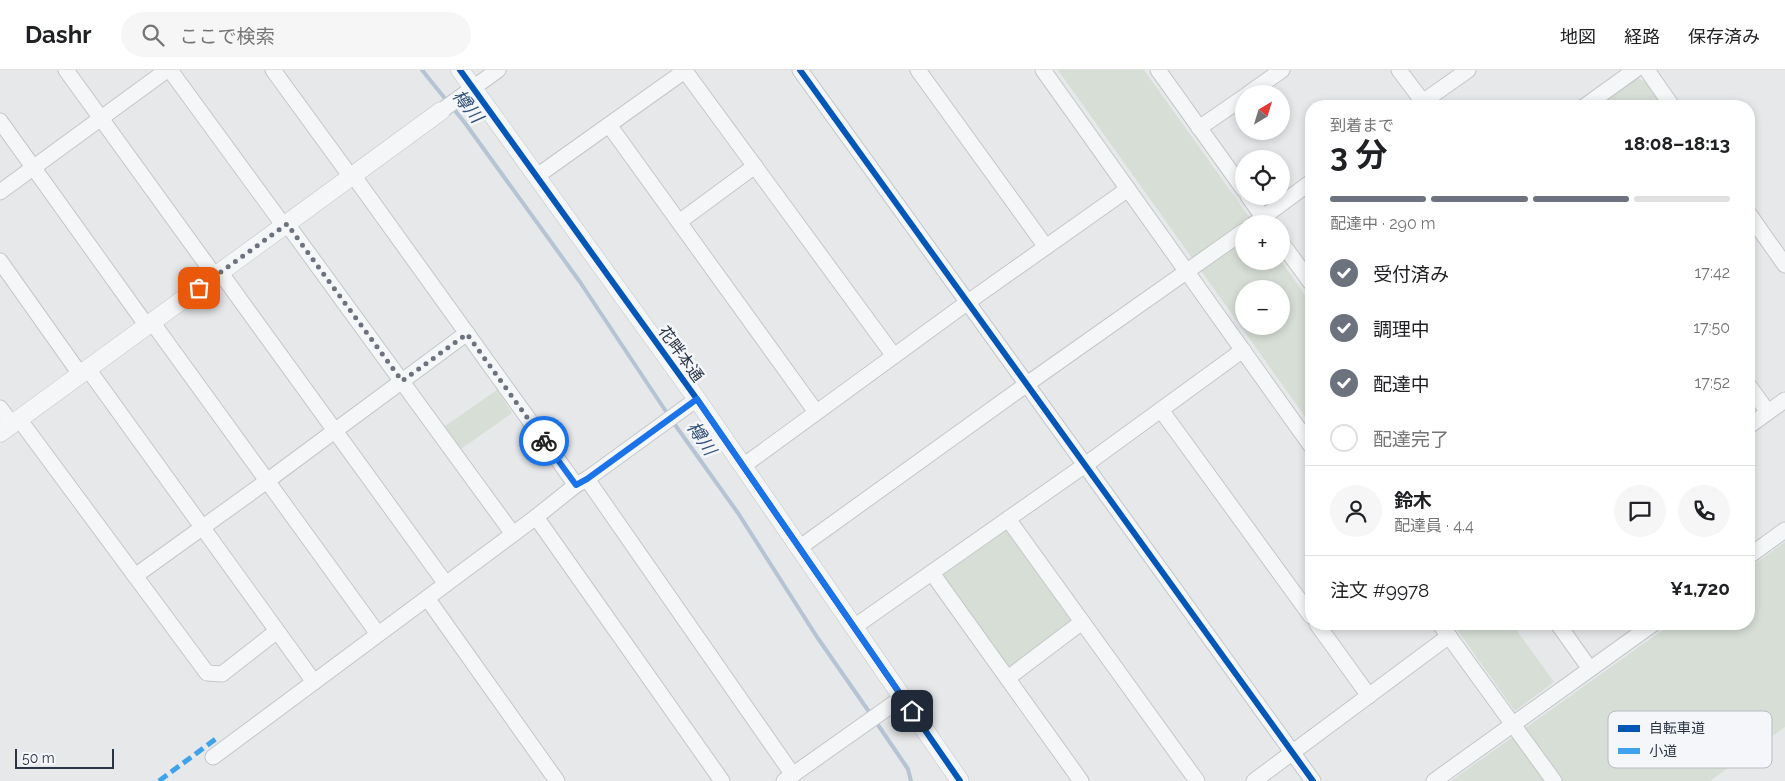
<!DOCTYPE html>
<html lang="ja">
<meta charset="utf-8">
<style>
:root{--surface:#fff;--page:#f6f6f6;--text:#202124;--muted:#757577;--line:#e0e0e0;--accent:#6c737f}
body{margin:0;font-family:Raleway,"Noto Sans JP",sans-serif;background:var(--page);color:var(--text);height:100vh;display:flex;flex-direction:column;font-size:19px;white-space:nowrap}
*{box-sizing:border-box;margin:0}
p{font-size:16px;color:var(--muted)}
.icon{flex:none;width:28px;height:28px;fill:none;stroke:currentColor;stroke-width:2;stroke-linecap:round;stroke-linejoin:round}
.map{position:relative;flex:1;overflow:hidden}
.details{position:absolute;left:1305px;top:30px;width:450px;height:530px;display:flex;flex-direction:column;background:var(--surface);border-radius:20px;box-shadow:0 2px 8px #0003}
.details>*{flex:none}
.needle{width:32px;rotate:38deg}
.tools{position:absolute;left:1235px;top:15px;display:grid;gap:10px}
.tools a{display:grid;place-items:center;width:55px;height:55px;border-radius:50%;background:var(--surface);box-shadow:0 2px 8px #0003;font-size:25px}
.scale{position:absolute;left:15px;bottom:12px;width:99px;box-sizing:border-box;padding-left:5px;border:2px solid #2b3445;border-top:0;font-size:14px;line-height:18px;white-space:nowrap;color:#2b3445;-webkit-text-stroke:4px #f4f6f9;paint-order:stroke}
.pin{position:absolute;display:grid;place-items:center;width:42px;height:42px;color:#fff;margin:-21px;border-radius:10px;box-shadow:0 2px 8px #0006}
.courier{position:absolute;display:grid;place-items:center;width:50px;height:50px;margin:-25px;border:4px solid #1a73e8;border-radius:50%;background:#fff;color:#222;box-shadow:0 1px 6px #0007}
.overview em{font-style:normal;font-weight:700}
.overview div{display:flex;flex-direction:column-reverse}
.overview{display:flex;align-items:center;justify-content:space-between;height:85px;padding:0 25px}
h1{font-size:32px;font-weight:700;line-height:38px}
.bar{display:grid;grid-template-columns:repeat(4,1fr);gap:8px 5px;align-content:center;height:60px;padding:0 25px}
.bar i{height:6px;border-radius:4px;background:var(--line)}
.bar .on{background:var(--accent)}
.bar p{grid-column:span 4}
.line{display:flex;align-items:center;gap:12px;padding:0 25px;border-top:1px solid var(--line)}
.line div{flex:1}
.round{display:grid;place-items:center;flex:none;width:52px;height:52px;border-radius:26px;background:var(--page)}
ol{padding:0 25px;list-style:none}
li{display:flex;align-items:center;gap:15px;height:55px}
li p{margin-inline-start:auto}
li .icon{padding:5px;border-radius:50%;background:var(--accent);color:#fff;stroke-width:4}
li:last-child{color:var(--muted)}
li i{width:28px;height:28px;border:2px solid var(--line);border-radius:50%}
header{display:flex;align-items:center;gap:30px;box-sizing:border-box;height:70px;padding:0 25px;background:var(--surface);border-bottom:1px solid var(--line)}
header strong{font-size:24px}
nav{display:flex;gap:28px;margin-inline-start:auto;font-size:18px}
.search{width:350px;height:45px;background:var(--page);display:flex;align-items:center;gap:12px;box-sizing:border-box;padding:0 18px;border-radius:28px;color:var(--muted);font-size:19px}
.map>svg:first-child{display:block}
</style>
<header>
<strong>Dashr</strong>
<div class="search"><svg class="icon" aria-label="search" viewBox="0 0 24 24"><circle cx="10" cy="10" r="6"/><path d="M15 15l6 6"/></svg>ここで検索</div>
<nav><a>地図</a><a>経路</a><a>保存済み</a></nav>
</header>
<div class="map">
<svg width="1785" height="711" viewBox="0 0 1785 711">
<rect width="100%" height="100%" fill="#e6e8ea"/>
<g fill="#d6ded6" fill-rule="evenodd">
<path d="M1058,0H1144L1254,154H1244V191H1281L1311,234V355ZM1244,219H1281V256H1244Z"/>
<path d="M1637,8L1646,12L1663,36H1594Z"/>
<path d="M497,320L512,343L461,379L445,356Z"/>
<path d="M1003,460L1010,462L1073,552L1013,599L1007,597L943,509L945,501Z"/>
<path d="M1785,472V657L1710,711H1451L1671,554H1749V498Z"/>
<path d="M1453,554H1512L1554,612L1515,641Z"/>
</g>
<g fill="none" stroke-linecap="round" stroke-linejoin="round">
<g stroke="#b4c4d5" stroke-width="4">
<path d="M422,0L447,31"/>
<path d="M452,37L465,53L580,212L669,346"/>
<path d="M673,352L738,443L817,567L872,646"/>
<path d="M876,652L908,699L911,711"/>
</g>
<g stroke="#c4c6c8" stroke-width="17">
<g id="minor">
<path d="M66,0L215,206"/>
<path d="M170,0L284,156"/>
<path d="M273,0L351,107"/>
<path d="M800,0L1313,711"/>
<path d="M918,0L1046,177"/>
<path d="M1043,0L1311,376"/>
<path d="M1158,0L1244,120"/>
<path d="M1399,0L1426,36"/>
<path d="M1647,0L1672,36"/>
<path d="M685,1L894,286"/>
<path d="M1248,24L1282,0"/>
<path d="M1417,36L1468,0"/>
<path d="M1585,36L1635,0"/>
<path d="M441,41L498,0"/>
<path d="M0,51L147,256"/>
<path d="M609,55L816,342"/>
<path d="M1199,58L1244,27"/>
<path d="M353,105L576,415"/>
<path d="M537,106L686,0"/>
<path d="M0,122L167,0"/>
<path d="M1248,126L1268,154"/>
<path d="M1749,144L1785,195"/>
<path d="M679,152L755,96"/>
<path d="M287,154L513,464"/>
<path d="M1254,154L1311,112"/>
<path d="M1281,172L1311,213"/>
<path d="M0,191L80,304"/>
<path d="M220,202L446,514"/>
<path d="M152,252L378,564"/>
<path d="M88,299L314,612"/>
<path d="M1749,316L1768,342"/>
<path d="M0,338L12,354"/>
<path d="M1161,340L1311,546"/>
<path d="M19,349L207,603L222,604L277,561"/>
<path d="M1749,356L1785,330"/>
<path d="M743,396L968,232L1128,119"/>
<path d="M587,409L793,705"/>
<path d="M536,447L722,711"/>
<path d="M1008,449L1197,711"/>
<path d="M799,478L1027,314L1244,161"/>
<path d="M1749,486L1785,460"/>
<path d="M932,503L1081,711"/>
<path d="M135,506L267,411L467,263"/>
<path d="M427,528L557,711"/>
<path d="M1317,554L1369,626"/>
<path d="M1440,554L1554,711"/>
<path d="M1558,554L1590,599"/>
<path d="M854,557L1085,395L1243,280"/>
<path d="M1008,608L1082,552"/>
<path d="M213,687L536,447L576,415L587,409L697,329"/>
<path d="M784,711L903,627"/>
<path d="M1254,711L1449,566"/>
<path d="M1434,711L1653,554"/>
</g>
</g>
<g stroke="#c4c6c8" stroke-width="19">
<g id="tertiary">
<path d="M460,0L694,325L960,711"/>
<path d="M0,363L441,41"/>
</g>
</g>
<use href="#minor" stroke="#f5f6f7" stroke-width="15"/>
<use href="#tertiary" stroke="#f5f6f7" stroke-width="18"/>
<path stroke="#3ea3ec" stroke-width="5" stroke-dasharray="10 5" stroke-linecap="butt" d="M159,711L217,668"/>
<g stroke="#f4f6f9" stroke-width="9">
<g id="cycleway">
<path d="M460,0L694,325L960,711"/>
<path d="M800,0L1313,711"/>
</g>
</g>
<use href="#cycleway" stroke="#0057b8" stroke-width="6"/>
</g>
<g fill="none" stroke-linecap="round" stroke-linejoin="round">
<path stroke="#6c737f" stroke-width="5" stroke-dasharray="0 9" d="M199,218L287,154L402,311L467,264L544,371"/>
<path stroke="#1a73e8" stroke-width="6" d="M544,371L576,415L587,409L697,329L912,641"/>
</g>
<g text-anchor="middle" dominant-baseline="central" stroke-width="5" stroke-linejoin="round" paint-order="stroke">
<g font-size="16" fill="#2b3445" stroke="#f4f6f9">
<text transform="translate(681 284) rotate(54)">花畔本通</text>
</g>
<g font-size="18" font-style="italic" fill="#34527a" stroke="#f4f6f9">
<text transform="translate(468 36) rotate(52)">樽川</text>
<text transform="translate(702 368) rotate(56)">樽川</text>
</g>
</g>
<rect x="1608" y="641" width="164" height="57" rx="8" fill="#f4f6f9" stroke="#b8bcc3" stroke-width="1"/>
<rect x="1618" y="655" width="22" height="7" fill="#0057b8"/>
<rect x="1618" y="678" width="22" height="6" fill="#3ea3ec"/>
<g font-size="14" fill="#2b3445">
<text x="1649" y="663">自転車道</text>
<text x="1649" y="686">小道</text>
</g>
</svg>
<div class="tools">
<a><svg class="needle" viewBox="-14 -14 28 28"><path d="M0-13l5 13h-10z" fill="#e53935"/><path d="M0 13l5-13h-10z" fill="#757577"/></svg></a>
<a><svg class="icon" aria-label="locate" viewBox="0 0 24 24"><circle cx="12" cy="12" r="6"/><path d="M12 2v4M12 18v4M2 12h4M18 12h4"/></svg></a>
<a>+</a>
<a>−</a>
</div>
<div class="scale">50 m</div>
<div class="pin" style="left:199px;top:218px;background:#ea580c"><svg class="icon" aria-label="bag" viewBox="0 0 24 24"><path d="M5 8h14l-1 12H6zM9 8a3 3 0 0 1 6 0"/></svg></div>
<div class="pin" style="left:912px;top:641px;background:#1f2937"><svg class="icon" aria-label="home" viewBox="0 0 24 24"><path d="M3 11l9-7 9 7M6 9v11h12V9"/></svg></div>
<div class="courier" style="left:544px;top:371px"><svg class="icon" aria-label="bike" viewBox="0 0 24 24"><circle cx="6" cy="16" r="4"/><circle cx="18" cy="16" r="4"/><path d="M6 16l4-8h5l3 8M10 8l3 8H6M13 5h3"/></svg></div>
<section class="details">
<div class="overview"><div><h1>3 分</h1><p>到着まで</p></div><em>18:08–18:13</em></div>
<div class="bar"><i class="on"></i><i class="on"></i><i class="on"></i><i></i><p>配達中 · 290 m</p></div>
<ol>
<li><svg class="icon" aria-label="check" viewBox="0 0 24 24"><path d="M5 12l5 5 9-10"/></svg>受付済み<p>17:42</p></li>
<li><svg class="icon" aria-label="check" viewBox="0 0 24 24"><path d="M5 12l5 5 9-10"/></svg>調理中<p>17:50</p></li>
<li><svg class="icon" aria-label="check" viewBox="0 0 24 24"><path d="M5 12l5 5 9-10"/></svg>配達中<p>17:52</p></li>
<li><i></i>配達完了</li>
</ol>
<div class="line" style="height:90px"><a class="round"><svg class="icon" aria-label="person" viewBox="0 0 24 24"><circle cx="12" cy="8" r="4"/><path d="M4 21q1-7 8-7t8 7"/></svg></a><div><b>鈴木</b><p>配達員 · 4.4</p></div><a class="round"><svg class="icon" aria-label="chat" viewBox="0 0 24 24"><path d="M4 5h16v11H9l-5 4z"/></svg></a><a class="round"><svg class="icon" aria-label="phone" viewBox="0 0 24 24"><path d="M5 4h4l2 5-3 2q2 4 5 5l2-3 5 2v4C11 20 4 13 5 4z"/></svg></a></div>
<div class="line" style="height:65px"><div>注文 #9978</div><b>¥1,720</b></div>
</section>
</div>
